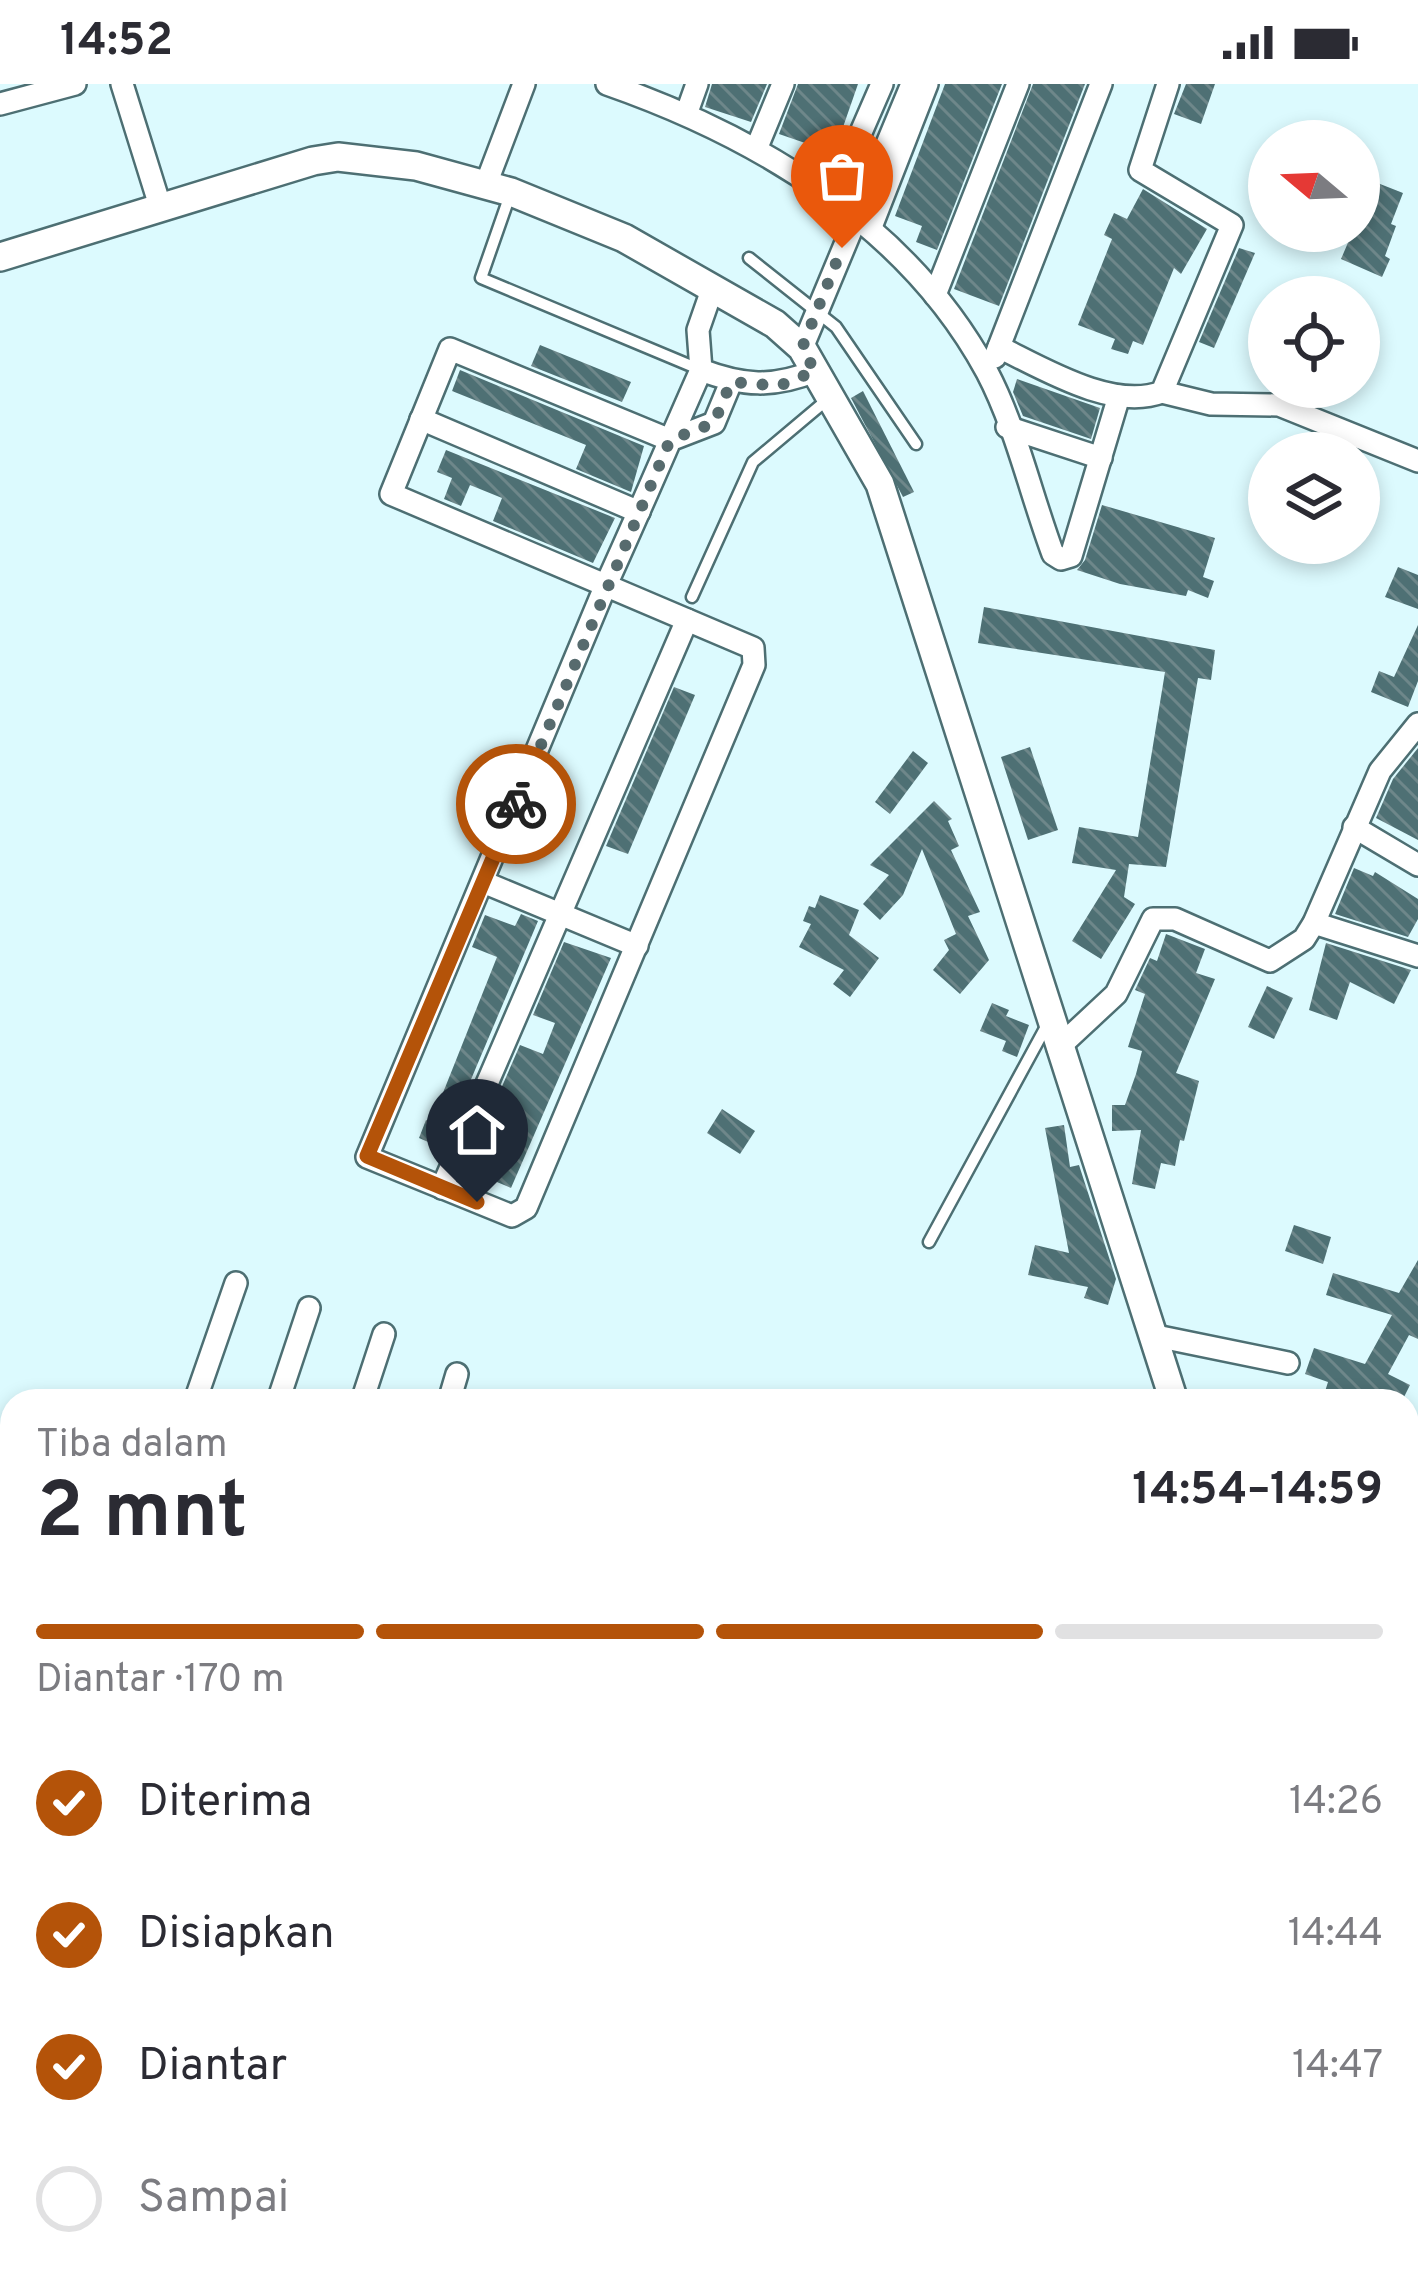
<!DOCTYPE html>
<html lang="id">
<meta charset="utf-8">
<style>
:root{--surface:#fff;--page:#f7f7f7;--text:#2b2b33;--muted:#7c7c81;--line:#e1e1e2;--accent:#b45309}
body{margin:0;font-family:Overpass,sans-serif;background:var(--page);color:var(--text);height:100vh;display:flex;flex-direction:column;font-size:45px;white-space:nowrap}
*{box-sizing:border-box;margin:0}
p{font-size:39px;color:var(--muted)}
.icon{flex:none;width:66px;height:66px;fill:none;stroke:currentColor;stroke-width:2;stroke-linecap:round;stroke-linejoin:round}
.map{position:relative;flex:1;overflow:hidden}
.details{position:absolute;left:0px;top:1305px;width:1419px;height:903px;display:flex;flex-direction:column;background:var(--surface);border-radius:36px 36px 0 0;box-shadow:0 6px 18px #0003}
.details>*{flex:none}
.needle{width:78px;rotate:289deg}
.fabs{position:absolute;left:1248px;top:36px;display:grid;gap:24px}
.fabs a{display:grid;place-items:center;width:132px;height:132px;border-radius:50%;background:var(--surface);box-shadow:0 6px 18px #0003;font-size:60px}
.pin{position:absolute;display:grid;place-items:center;width:102px;height:102px;color:#fff;margin:-123px -51px;border-radius:50% 50% 50% 0;rotate:-45deg;box-shadow:0 0 12px #0007}
.pin .icon{rotate:45deg}
.courier{position:absolute;display:grid;place-items:center;width:120px;height:120px;margin:-60px;border:9px solid #b45309;border-radius:50%;background:#fff;color:#222;box-shadow:0 3px 15px #0007}
.overview em{font-style:normal;font-weight:700}
.overview div{display:flex;flex-direction:column-reverse}
.overview{display:flex;align-items:center;justify-content:space-between;height:204px;padding:0 36px}
h1{font-size:78px;font-weight:700;line-height:90px}
.bar{display:grid;grid-template-columns:repeat(4,1fr);gap:18px 12px;align-content:center;height:144px;padding:0 36px}
.bar i{height:15px;border-radius:9px;background:var(--line)}
.bar .on{background:var(--accent)}
.bar p{grid-column:span 4}
ol{padding:0 36px;list-style:none}
li{display:flex;align-items:center;gap:36px;height:132px}
li p{margin-inline-start:auto}
li .icon{padding:12px;border-radius:50%;background:var(--accent);color:#fff;stroke-width:4}
li:last-child{color:var(--muted)}
li i{width:66px;height:66px;border:6px solid var(--line);border-radius:50%}
.status{display:flex;justify-content:space-between;align-items:center;height:84px;padding:0 60px;background:var(--surface);direction:ltr}
.status svg{height:33px;fill:currentColor}
.map>svg:first-child{display:block}
</style>
<div class="status"><b>14:52</b><svg viewBox="0 0 49 12"><path d="M0 12V9h3v3zM5 12V6h3v6zM10 12V3h3v9zM15 12V0h3v12zM26 1h20v11H26zM47 4h2v5h-2z"/></svg></div>
<div class="map">
<svg width="1418" height="2207" viewBox="0 0 1418 2207">
<defs>
<pattern id="building-back-hatch" width="6" height="6" patternUnits="userSpaceOnUse" patternTransform="scale(3)"><rect width="6" height="6" fill="#4e7074"/><path d="M-1 5l2 2M0 0l6 6M5-1l2 2" fill="none" stroke="#6e878a"/></pattern>
</defs>
<rect width="100%" height="100%" fill="#dcfafe"/>
<g fill="url(#building-back-hatch)">
<path d="M712,0H767L751,38L705,23Z"/>
<path d="M798,0H858L834,69L779,50Z"/>
<path d="M945,0H1002L937,166L916,158L922,142L895,132Z"/>
<path d="M1033,0H1085L999,222L954,205Z"/>
<path d="M1186,0H1215L1201,40L1174,30Z"/>
<path d="M1375,98L1403,109L1391,140L1396,142L1385,172L1390,175L1382,193L1341,175L1353,147H1359Z"/>
<path d="M1143,105L1207,145L1181,190L1174,184L1143,261L1133,257L1128,270L1111,265L1115,255L1078,241L1112,155L1104,151L1114,129L1127,135Z"/>
<path d="M1239,164L1255,169L1214,264L1199,258Z"/>
<path d="M540,261L631,298L622,318L531,282Z"/>
<path d="M460,286L644,362L631,408L576,385L586,361L452,307Z"/>
<path d="M1017,295L1100,324L1091,355L1023,332L1013,308Z"/>
<path d="M863,307L914,408L903,413L851,314Z"/>
<path d="M446,366L615,434L593,479L493,437L502,414L470,401L461,422L444,415L452,394L437,388Z"/>
<path d="M1102,421L1215,454L1203,493L1214,497L1208,514L1188,506L1186,512L1120,500L1077,486L1085,476Z"/>
<path d="M1398,483L1418,491V525L1385,513Z"/>
<path d="M984,523L1215,566L1211,596L1198,594L1166,783L1129,780L1124,813L1135,820L1101,875L1072,857L1116,786L1072,779L1079,743L1138,753L1165,588L978,559Z"/>
<path d="M1418,541V597L1408,623L1371,608L1379,587L1394,593Z"/>
<path d="M674,603L695,611L628,770L606,762Z"/>
<path d="M1030,663L1058,746L1028,756L1001,673Z"/>
<path d="M1418,664V756L1376,734L1393,695Z"/>
<path d="M913,667L928,679L890,730L875,718Z"/>
<path d="M934,717L952,735L948,737L959,762L951,766L980,828L968,832L989,876L960,910L933,886L949,866L944,856L956,850L922,765L903,811L880,836L863,820L889,791L870,781Z"/>
<path d="M1354,784L1373,792L1375,788L1418,815V835L1408,853L1335,830Z"/>
<path d="M820,811L859,826L849,851L879,874L850,913L833,900L844,886L799,863L811,840L803,837L809,822L815,824Z"/>
<path d="M521,830L538,837L442,1064L419,1054L426,1036L431,1039L497,873L472,863L485,831L515,842Z"/>
<path d="M1166,850L1205,865L1196,889L1215,895L1176,989L1199,997L1184,1057L1180,1056L1175,1082L1161,1079L1155,1105L1132,1100L1141,1046L1112,1047V1021H1125L1136,990L1142,967L1128,963L1145,910L1135,906L1150,874L1157,877Z"/>
<path d="M564,858L611,874L511,1104L466,1085L520,961L543,970L555,939L533,931Z"/>
<path d="M1326,859L1411,886L1394,920L1350,898L1337,936L1309,926Z"/>
<path d="M1267,902L1293,914L1274,955L1248,943Z"/>
<path d="M992,919L1009,926L1006,932L1029,941L1017,973L1002,967L1006,957L980,947Z"/>
<path d="M722,1025L755,1047L740,1070L707,1049Z"/>
<path d="M1064,1041L1070,1083L1079,1081L1116,1195L1108,1221L1084,1214L1088,1203L1028,1191L1035,1161L1069,1169L1045,1044Z"/>
<path d="M1294,1141L1331,1153L1323,1180L1285,1167Z"/>
<path d="M1418,1176V1255L1409,1251L1388,1290L1410,1301L1402,1317H1322L1328,1298L1305,1290L1314,1264L1365,1280L1392,1231L1326,1211L1333,1189L1399,1209Z"/>
</g>
<g fill="none" stroke-linecap="round" stroke-linejoin="round">
<g stroke="#4d6f73" stroke-width="15">
<g id="service">
<path d="M510,111L481,194L701,286"/>
<path d="M749,174L836,243L916,360"/>
<path d="M692,513L753,378L828,315"/>
<path d="M929,1158L1048,939"/>
<path d="M1407,2082L1418,2085"/>
</g>
</g>
<g stroke="#4d6f73" stroke-width="26">
<g id="minor">
<path d="M122,0L161,125"/>
<path d="M607,0C759,53 908,142 987,288C1016,343 1031,411 1053,470L1061,475L1071,472L1119,312"/>
<path d="M0,20L75,0"/>
<path d="M687,28L697,0"/>
<path d="M757,63L783,0"/>
<path d="M486,100L524,0"/>
<path d="M832,115L882,0"/>
<path d="M871,143L927,0"/>
<path d="M713,203L698,246L701,286C743,302 773,304 815,287"/>
<path d="M935,211L1018,0"/>
<path d="M999,263C1044,285 1113,327 1162,308L1232,141L1140,86L1168,0"/>
<path d="M802,264L912,0"/>
<path d="M995,273L1101,0"/>
<path d="M701,286C669,358 638,431 605,503L367,1073L512,1132L526,1124L754,581L753,564L391,410L450,265L670,356L714,339L731,298"/>
<path d="M1162,308L1211,320L1279,321L1418,377"/>
<path d="M421,335L639,428"/>
<path d="M1007,343L1101,374"/>
<path d="M1354,743L1418,781"/>
<path d="M483,798L637,862"/>
<path d="M1314,839L1418,872"/>
<path d="M1058,964L1116,910L1153,835H1175L1270,877L1304,855L1314,839L1380,687L1418,640"/>
<path d="M442,1104L687,536"/>
<path d="M1151,1251L1288,1279"/>
<path d="M195,1317L236,1199"/>
<path d="M278,1317L309,1224"/>
<path d="M362,1317L384,1250"/>
<path d="M449,1317L457,1290"/>
<path d="M1407,1558L1418,1534"/>
<path d="M1407,1660L1418,1663"/>
<path d="M0,1710L12,1714"/>
<path d="M1407,1826L1418,1828"/>
<path d="M0,2144L12,2109"/>
<path d="M63,2207L66,2196"/>
<path d="M444,2207L446,2196"/>
</g>
</g>
<g stroke="#4d6f73" stroke-width="32">
<g id="tertiary">
<path d="M0,173L313,77L338,73L416,82L511,108L624,154L775,240L802,264L880,400L1174,1317"/>
<path d="M1407,1993L1418,2020"/>
</g>
</g>
<use href="#service" stroke="#fff" stroke-width="10"/>
<use href="#minor" stroke="#fff" stroke-width="21"/>
<use href="#tertiary" stroke="#fff" stroke-width="27"/>
</g>
<g fill="none" stroke-linecap="round" stroke-linejoin="round">
<path stroke="#576b6e" stroke-width="12" stroke-dasharray="0 21.6" d="M516,720L670,356L714,339L731,298L779,302L815,287L802,264L842,164"/>
<path stroke="#b45309" stroke-width="15" d="M477,1118L367,1072L516,720"/>
</g>
</svg>
<div class="fabs">
<a><svg class="needle" viewBox="-14 -14 28 28"><path d="M0-13l5 13h-10z" fill="#e53935"/><path d="M0 13l5-13h-10z" fill="#7c7c81"/></svg></a>
<a><svg class="icon" aria-label="locate" viewBox="0 0 24 24"><circle cx="12" cy="12" r="6"/><path d="M12 2v4M12 18v4M2 12h4M18 12h4"/></svg></a>
<a><svg class="icon" aria-label="layers" viewBox="0 0 24 24"><path d="M12 4l9 5-9 5-9-5zM3 14l9 5 9-5"/></svg></a>
</div>
<div class="pin" style="left:842px;top:164px;background:#ea580c"><svg class="icon" aria-label="bag" viewBox="0 0 24 24"><path d="M5 8h14l-1 12H6zM9 8a3 3 0 0 1 6 0"/></svg></div>
<div class="pin" style="left:477px;top:1118px;background:#1f2937"><svg class="icon" aria-label="home" viewBox="0 0 24 24"><path d="M3 11l9-7 9 7M6 9v11h12V9"/></svg></div>
<div class="courier" style="left:516px;top:720px"><svg class="icon" aria-label="bike" viewBox="0 0 24 24"><circle cx="6" cy="16" r="4"/><circle cx="18" cy="16" r="4"/><path d="M6 16l4-8h5l3 8M10 8l3 8H6M13 5h3"/></svg></div>
<section class="details">
<div class="overview"><div><h1>2 mnt</h1><p>Tiba dalam</p></div><em>14:54–14:59</em></div>
<div class="bar"><i class="on"></i><i class="on"></i><i class="on"></i><i></i><p>Diantar · 170 m</p></div>
<ol>
<li><svg class="icon" aria-label="check" viewBox="0 0 24 24"><path d="M5 12l5 5 9-10"/></svg>Diterima<p>14:26</p></li>
<li><svg class="icon" aria-label="check" viewBox="0 0 24 24"><path d="M5 12l5 5 9-10"/></svg>Disiapkan<p>14:44</p></li>
<li><svg class="icon" aria-label="check" viewBox="0 0 24 24"><path d="M5 12l5 5 9-10"/></svg>Diantar<p>14:47</p></li>
<li><i></i>Sampai</li>
</ol>
</section>
</div>
